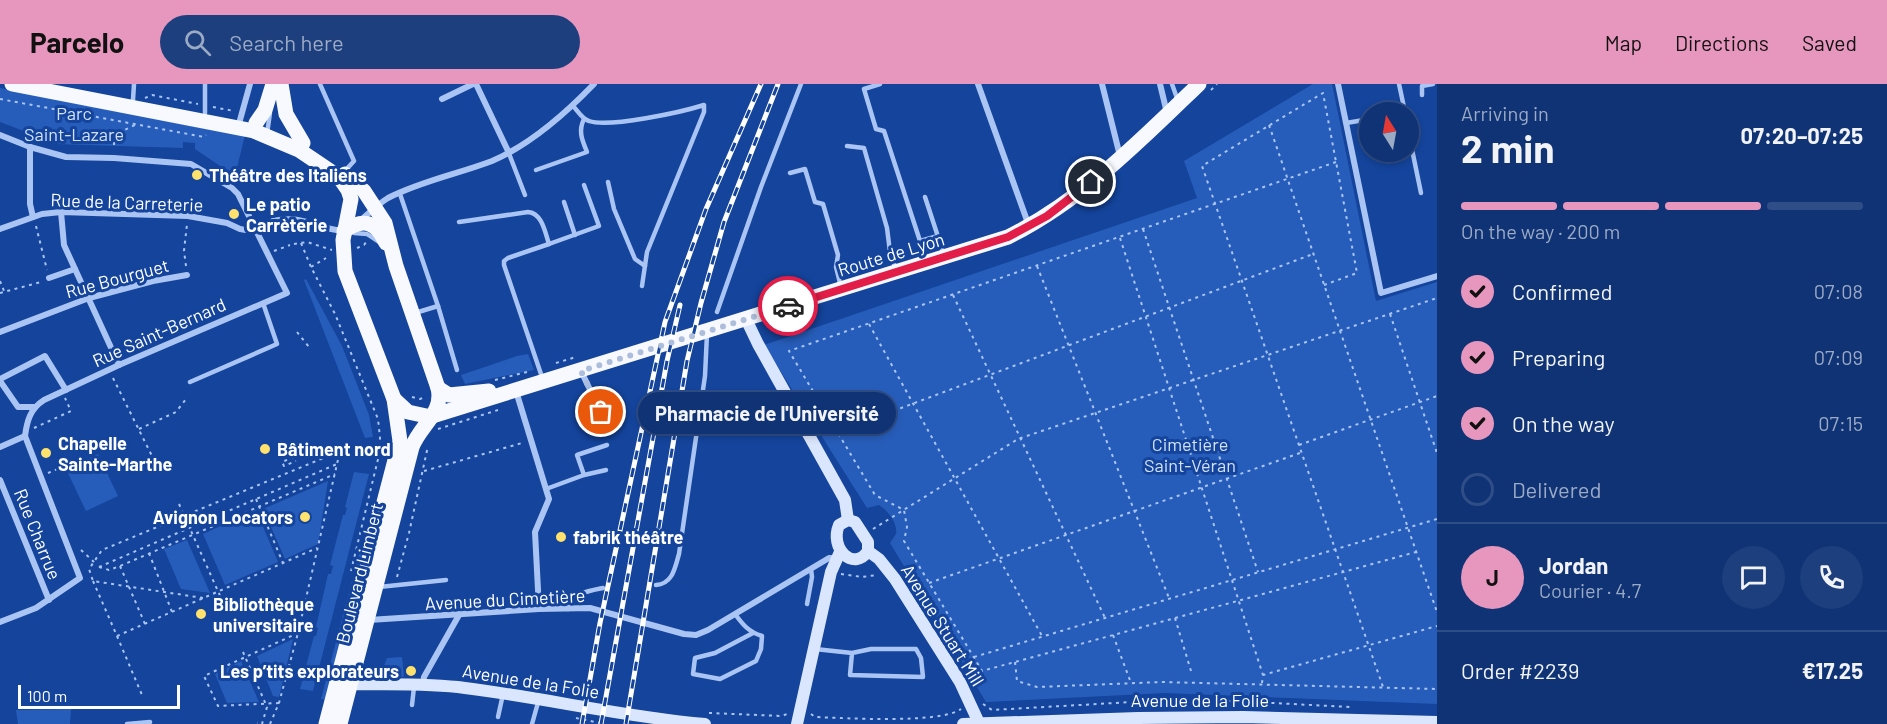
<!DOCTYPE html>
<meta charset="utf-8">
<style>
:root{--surface:#0f3375;--page:#1d3f7d;--text:#f1f3f6;--muted:#9baac5;--line:#2f4e87;--accent:#e797bd}
body{margin:0;font-family:Barlow,sans-serif;background:var(--page);color:var(--text);height:100vh;display:flex;flex-direction:column;font-size:22px;white-space:nowrap}
*{box-sizing:border-box;margin:0}
p{font-size:20px;color:var(--muted)}
.icon{flex:none;width:33px;height:33px;fill:none;stroke:currentColor;stroke-width:2;stroke-linecap:round;stroke-linejoin:round}
.map{position:relative;flex:1;overflow:hidden}
.side{display:flex;flex-direction:column;background:var(--surface);width:450px}
.side>*{flex:none}
.needle{width:39px;rotate:349deg}
.fabs{position:absolute;left:1359px;top:18px;display:grid;gap:12px}
.fabs a{display:grid;place-items:center;width:60px;height:60px;border-radius:50%;background:var(--surface);box-shadow:0 3px 9px #0003,0 0 0 2px var(--line);font-size:30px}
.scale{position:absolute;left:18px;bottom:15px;width:162px;box-sizing:border-box;padding-left:6px;border:3px solid #fff;border-top:0;font-size:16px;line-height:21px;white-space:nowrap;color:#fff;-webkit-text-stroke:4px #14449c;paint-order:stroke}
.pin{position:absolute;display:grid;place-items:center;width:51px;height:51px;color:#fff;margin:-26px;border:3px solid #fff;border-radius:50%;box-shadow:0 2px 6px #0007}
.courier{position:absolute;display:grid;place-items:center;width:60px;height:60px;margin:-30px;border:4px solid #e11d48;border-radius:50%;background:#fff;color:#222;box-shadow:0 2px 8px #0007}
.bubble{position:absolute;height:42px;border-radius:21px;background:var(--surface);box-shadow:0 3px 9px #0003,0 0 0 2px var(--line);font-size:20px;font-weight:700;line-height:42px;text-align:center}
.head em{font-style:normal;font-weight:700}
.head div{display:flex;flex-direction:column-reverse}
.head{display:flex;align-items:center;justify-content:space-between;height:102px;padding:0 24px}
h1{font-size:39px;font-weight:700;line-height:45px}
.bar{display:grid;grid-template-columns:repeat(4,1fr);gap:9px 6px;align-content:center;height:72px;padding:0 24px}
.bar i{height:8px;border-radius:4px;background:var(--line)}
.bar .on{background:var(--accent)}
.bar p{grid-column:span 4}
.line{display:flex;align-items:center;gap:15px;padding:0 24px;border-top:2px solid var(--line)}
.line div{flex:1}
.round{display:grid;place-items:center;flex:none;width:63px;height:63px;border-radius:32px;background:var(--page)}
ol{padding:0 24px;list-style:none}
li{display:flex;align-items:center;gap:18px;height:66px}
li p{margin-inline-start:auto}
li .icon{padding:6px;border-radius:50%;background:var(--accent);color:#111;stroke-width:4}
li:last-child{color:var(--muted)}
li i{width:33px;height:33px;border:3px solid var(--line);border-radius:50%}
header{display:flex;align-items:center;gap:36px;box-sizing:border-box;height:84px;padding:0 30px;background:var(--accent);color:#111}
header strong{font-size:28px}
nav{display:flex;gap:33px;margin-inline-start:auto;font-size:21px}
.search{width:420px;height:54px;background:var(--page);display:flex;align-items:center;gap:15px;box-sizing:border-box;padding:0 21px;border-radius:33px;color:var(--muted);font-size:22px}
main{display:flex;flex:1;min-height:0}
.map>svg:first-child{display:block}
</style>
<header>
<strong>Parcelo</strong>
<div class="search"><svg class="icon" aria-label="search" viewBox="0 0 24 24"><circle cx="10" cy="10" r="6"/><path d="M15 15l6 6"/></svg>Search here</div>
<nav><a>Map</a><a>Directions</a><a>Saved</a></nav>
</header>
<main>
<div class="map">
<svg width="1437" height="640" viewBox="0 0 1437 640">
<rect width="100%" height="100%" fill="#14449c"/>
<g fill="#275dba">
<path d="M1313,0H1332L1376,217L1437,198V620L1165,609L986,618L890,459L896,450C898,439 888,427 879,421L867,424L764,261L1197,114L1184,77Z"/>
<path d="M0,4L211,46L245,51L235,92L195,65V59L183,58V64L54,60L49,57L52,44L45,42L43,46L40,45L37,52L0,38Z"/>
<path d="M306,195L342,262L369,331L373,353L365,354L304,196Z"/>
<path d="M528,270L534,286L465,300L461,291L517,272Z"/>
<path d="M98,370L118,412L86,427L66,385Z"/>
<path d="M354,388L369,390L313,607L300,605L314,552H316L318,544L316,543L328,490H331L333,482L330,481L343,431H345L347,424L345,423Z"/>
<path d="M328,397L318,460L285,475L263,425Z"/>
<path d="M256,426L278,478L225,501L203,450Z"/>
<path d="M187,456L210,509L181,505L164,465Z"/>
<path d="M360,466L366,467L328,616L321,615Z"/>
<path d="M293,555L279,613L273,612L257,572Z"/>
<path d="M402,573L404,593L380,592L387,574Z"/>
<path d="M241,577L259,618L227,619L215,590Z"/>
<path d="M71,625L70,640H18L16,626Z"/>
</g>
<g fill="none" stroke-linecap="round" stroke-linejoin="round">
<g stroke="#aac5f3" stroke-width="2" stroke-dasharray="3 4.5" stroke-linecap="butt">
<path d="M1211,6L1217,0"/>
<path d="M145,14L152,11L198,20"/>
<path d="M0,15L204,53L206,51"/>
<path d="M213,23L234,27"/>
<path d="M1269,41L1437,528"/>
<path d="M114,61V51L135,41"/>
<path d="M1336,78L789,267L875,411L904,426L907,443L904,457L982,587L1416,468"/>
<path d="M36,142L47,186"/>
<path d="M1143,145L1258,488"/>
<path d="M1120,154L1263,591"/>
<path d="M301,159L311,183L335,230L378,335L380,354L379,371L351,487"/>
<path d="M294,160L307,158L332,166"/>
<path d="M357,164L364,161L367,157"/>
<path d="M274,167L290,161"/>
<path d="M186,182L184,167L187,140"/>
<path d="M1037,182L1169,514"/>
<path d="M311,183L326,174"/>
<path d="M0,197L4,207"/>
<path d="M1324,201L1357,189L1323,9L1202,82L1383,603"/>
<path d="M0,209L41,198"/>
<path d="M953,211L1105,534"/>
<path d="M1390,230L1437,369"/>
<path d="M869,240L1042,552"/>
<path d="M297,248L309,263"/>
<path d="M556,279L576,273"/>
<path d="M113,294L153,374"/>
<path d="M495,296L527,288"/>
<path d="M412,313L420,315L425,313"/>
<path d="M34,344L71,327L65,314"/>
<path d="M139,345L176,328L186,315"/>
<path d="M438,345L498,326"/>
<path d="M837,348L1313,170"/>
<path d="M1299,361L1437,312"/>
<path d="M294,373L282,378L284,382L296,377"/>
<path d="M424,387L522,359"/>
<path d="M48,389L62,383"/>
<path d="M256,415L283,479"/>
<path d="M179,420L221,514"/>
<path d="M873,445L1018,355L1437,214"/>
<path d="M81,466L94,478"/>
<path d="M149,469L172,528"/>
<path d="M120,482L145,540"/>
<path d="M99,483L337,380"/>
<path d="M99,483L109,486L120,482L335,390"/>
<path d="M841,490L862,493L877,491"/>
<path d="M397,493L409,449L428,362"/>
<path d="M93,497L117,552L317,464"/>
<path d="M929,499L1300,369"/>
<path d="M203,514L93,497L89,485L102,466L345,365"/>
<path d="M1175,534L1191,587"/>
<path d="M1113,551L1131,599"/>
<path d="M117,552L142,611"/>
<path d="M243,568L267,623L262,640L257,639"/>
<path d="M974,573L1437,435"/>
<path d="M1015,578L1017,597L1037,603L1162,598L1437,605"/>
<path d="M1262,599L1263,591L1437,542"/>
<path d="M1234,617L1350,623"/>
<path d="M279,619L218,622L204,592L298,549"/>
<path d="M983,620L992,626L1132,618L1234,617V622"/>
<path d="M709,629L782,632L787,630"/>
<path d="M811,630L815,633C844,634 941,640 961,625"/>
<path d="M576,634L605,640"/>
<path d="M270,640L279,619L298,549L340,367"/>
</g>
<g stroke="#aac5f3" stroke-width="4.5">
<path d="M320,0L354,77L344,88"/>
<path d="M880,0L864,5L876,45L884,47L920,157L938,152"/>
<path d="M1172,0L1178,17"/>
<path d="M1399,0L1405,28"/>
<path d="M1422,11V2L1433,0"/>
<path d="M133,16L134,0"/>
<path d="M573,22C578,27 582,35 589,37C609,44 682,28 704,21V28L647,168L642,202"/>
<path d="M205,29V0"/>
<path d="M1346,39L1370,35"/>
<path d="M1408,46L1421,109"/>
<path d="M267,50L270,29"/>
<path d="M847,62L864,64L887,144L890,168L896,186"/>
<path d="M508,67L525,111"/>
<path d="M536,86L587,68C582,56 578,47 584,35"/>
<path d="M790,89L805,85L815,118L823,120L838,171L836,183L841,203"/>
<path d="M608,98L614,125L635,175L645,182"/>
<path d="M400,110L438,222L415,229"/>
<path d="M925,113L944,171"/>
<path d="M564,118L575,151"/>
<path d="M459,138L528,128C542,129 545,148 549,160L508,174L504,177V181L543,296"/>
<path d="M354,149L367,150L379,158"/>
<path d="M549,160L599,142L584,101"/>
<path d="M438,222L457,286"/>
<path d="M717,228L761,103L801,0"/>
<path d="M190,298L277,260L263,219"/>
<path d="M584,391L606,386"/>
<path d="M546,405L584,391L577,371L607,361"/>
<path d="M656,501C673,500 675,483 679,470L705,292L707,250"/>
<path d="M379,503L446,496"/>
<path d="M807,520L812,493L811,485"/>
<path d="M568,525C573,509 588,507 603,504"/>
<path d="M735,530C743,541 749,548 762,552L761,565L756,577L720,595L693,590L695,574L715,569L753,549"/>
<path d="M815,565L852,569L871,565H916L921,574L923,593L850,591L852,569"/>
<path d="M412,621L414,603"/>
<path d="M498,633L503,610"/>
<path d="M127,640L150,638"/>
<path d="M532,640L539,615"/>
</g>
<g stroke="#aac5f3" stroke-width="6">
<path d="M476,0L508,67"/>
<path d="M978,0L1029,142"/>
<path d="M1102,0L1120,72"/>
<path d="M1160,0L1167,29"/>
<path d="M1338,0L1381,209L1437,192"/>
<path d="M442,15L473,0"/>
<path d="M240,36L250,0"/>
<path d="M0,51L30,63L66,73L114,74L191,80L232,104L238,110L287,209L119,281L44,316C30,325 27,337 25,352L80,494L36,524L0,538"/>
<path d="M30,63V120L33,133"/>
<path d="M61,128L64,161L119,281"/>
<path d="M273,137C304,130 315,145 344,147"/>
<path d="M360,137C369,129 378,120 388,114C421,97 458,90 492,77C530,61 566,29 594,0"/>
<path d="M0,145L42,130L61,128L188,132L227,139L240,145L246,146L267,139"/>
<path d="M49,194L75,185"/>
<path d="M0,248L89,214L153,197L187,191"/>
<path d="M581,287L609,345"/>
<path d="M0,295L45,272L66,306"/>
<path d="M0,297L18,323H35"/>
<path d="M516,307L549,415L535,448L539,525"/>
<path d="M0,363L25,352"/>
<path d="M0,396L49,516"/>
<path d="M369,536L539,525L590,524L684,550L696,551L708,546L829,474H836"/>
<path d="M423,600L424,593L459,531"/>
</g>
<g stroke="#dae6fd" stroke-width="12">
<path d="M746,235L758,260L845,416L848,436"/>
<path d="M848,436L855,438L868,458V467C854,488 829,465 839,441Z"/>
<path d="M868,467L879,475L895,495L960,598L979,639"/>
<path d="M344,604L351,600C389,601 427,599 465,604C546,614 624,633 705,640"/>
<path d="M797,640L831,488L840,468"/>
<path d="M963,640L1138,634L1243,633L1437,638"/>
</g>
<g stroke="#f7f9ff" stroke-width="15">
<path d="M12,0L254,47L299,66L339,93L348,106L351,115L343,156L345,187L394,315L400,357L326,640"/>
<path d="M281,0L286,30L303,59"/>
<path d="M256,39L265,26L273,0"/>
<path d="M344,147C364,133 376,138 386,159"/>
<path d="M438,304L449,311L489,307"/>
<path d="M394,315L408,328L431,333"/>
<path d="M429,333L1008,153C1081,117 1141,56 1199,0"/>
<path d="M340,640L412,363C421,340 444,329 438,304L396,182L385,139L364,107L345,90"/>
</g>
<g stroke="#fff" stroke-width="5">
<g id="rail">
<path d="M582,640L600,539L665,238L706,125L761,0"/>
<path d="M601,640L667,277L680,221"/>
<path d="M626,640L687,277L701,219L724,138L778,0"/>
</g>
</g>
<use href="#rail" stroke="#14449c" stroke-width="3" stroke-dasharray="9" stroke-linecap="butt"/>
</g>
<g fill="none" stroke-linecap="round" stroke-linejoin="round">
<path stroke="#adbedc" stroke-width="6" stroke-dasharray="0 10.8" d="M601,328L581,287L788,222"/>
<path stroke="#e11d48" stroke-width="8" d="M788,222L1008,153L1047,132L1091,98"/>
</g>
<g fill="#ffe16d" stroke="#14449c" stroke-width="2">
<circle cx="197" cy="91" r="6"/>
<circle cx="234" cy="130" r="6"/>
<circle cx="265" cy="365" r="6"/>
<circle cx="46" cy="369" r="6"/>
<circle cx="305" cy="433" r="6"/>
<circle cx="561" cy="453" r="6"/>
<circle cx="201" cy="530" r="6"/>
<circle cx="411" cy="587" r="6"/>
</g>
<g text-anchor="middle" dominant-baseline="central" stroke-width="6" stroke-linejoin="round" paint-order="stroke">
<g font-size="18" fill="#d2e2fd" stroke="#14449c">
<text x="74" y="29">Parc<tspan x="74" dy="21">Saint-Lazare</tspan></text>
<text x="1190" y="360">Cimetière<tspan x="1190" dy="21">Saint-Véran</tspan></text>
</g>
<g font-size="18" font-weight="bold" fill="#fff" stroke="#14449c" text-anchor="start">
<text x="209" y="91">Théâtre des Italiens</text>
<text x="246" y="120">Le patio<tspan x="246" dy="21">Carrèterie</tspan></text>
<text x="58" y="359">Chapelle<tspan x="58" dy="21">Sainte-Marthe</tspan></text>
<text x="277" y="365">Bâtiment nord</text>
<text x="293" y="433" text-anchor="end">Avignon Locators</text>
<text x="573" y="453">fabrik théâtre</text>
<text x="213" y="520">Bibliothèque<tspan x="213" dy="21">universitaire</tspan></text>
<text x="399" y="587" text-anchor="end">Les p’tits explorateurs</text>
</g>
<g font-size="18" fill="#fff" stroke="#14449c">
<text transform="translate(127 118) rotate(2)">Rue de la Carreterie</text>
<text transform="translate(891 170) rotate(-17)">Route de Lyon</text>
<text transform="translate(117 194) rotate(-15)">Rue Bourguet</text>
<text transform="translate(159 248) rotate(-24)">Rue Saint-Bernard</text>
<text transform="translate(38 450) rotate(68)">Rue Charrue</text>
<text transform="translate(359 489) rotate(-76)">Boulevard Limbert</text>
<text transform="translate(505 515) rotate(-3)">Avenue du Cimetière</text>
<text transform="translate(943 541) rotate(58)">Avenue Stuart Mill</text>
<text transform="translate(531 597) rotate(9)">Avenue de la Folie</text>
<text x="1200" y="616">Avenue de la Folie</text>
</g>
</g>
</svg>
<div class="fabs">
<a><svg class="needle" viewBox="-14 -14 28 28"><path d="M0-13l5 13h-10z" fill="#e53935"/><path d="M0 13l5-13h-10z" fill="#9baac5"/></svg></a>
</div>
<div class="scale">100 m</div>
<div class="pin" style="left:601px;top:328px;background:#ea580c"><svg class="icon" aria-label="bag" viewBox="0 0 24 24"><path d="M5 8h14l-1 12H6zM9 8a3 3 0 0 1 6 0"/></svg></div>
<div class="pin" style="left:1091px;top:98px;background:#1f2937"><svg class="icon" aria-label="home" viewBox="0 0 24 24"><path d="M3 11l9-7 9 7M6 9v11h12V9"/></svg></div>
<div class="courier" style="left:788px;top:222px"><svg class="icon" aria-label="car" viewBox="0 0 24 24"><path d="M5 17H2v-5l4-1 3-4h7l3 4 3 1v5h-3M9 17h6M6 11h13"/><circle cx="7" cy="17" r="2"/><circle cx="17" cy="17" r="2"/></svg></div>
<div class="bubble" style="left:638px;top:308px;width:258px">Pharmacie de l'Université</div>
</div>
<section class="side">
<div class="head"><div><h1>2 min</h1><p>Arriving in</p></div><em>07:20–07:25</em></div>
<div class="bar"><i class="on"></i><i class="on"></i><i class="on"></i><i></i><p>On the way · 200 m</p></div>
<ol>
<li><svg class="icon" aria-label="check" viewBox="0 0 24 24"><path d="M5 12l5 5 9-10"/></svg>Confirmed<p>07:08</p></li>
<li><svg class="icon" aria-label="check" viewBox="0 0 24 24"><path d="M5 12l5 5 9-10"/></svg>Preparing<p>07:09</p></li>
<li><svg class="icon" aria-label="check" viewBox="0 0 24 24"><path d="M5 12l5 5 9-10"/></svg>On the way<p>07:15</p></li>
<li><i></i>Delivered</li>
</ol>
<div class="line" style="height:108px"><b class="round" style="background:var(--accent);color:#111">J</b><div><b>Jordan</b><p>Courier · 4.7</p></div><a class="round"><svg class="icon" aria-label="chat" viewBox="0 0 24 24"><path d="M4 5h16v11H9l-5 4z"/></svg></a><a class="round"><svg class="icon" aria-label="phone" viewBox="0 0 24 24"><path d="M5 4h4l2 5-3 2q2 4 5 5l2-3 5 2v4C11 20 4 13 5 4z"/></svg></a></div>
<div class="line" style="height:78px"><div>Order #2239</div><b>€17.25</b></div>
</section>
</main>
